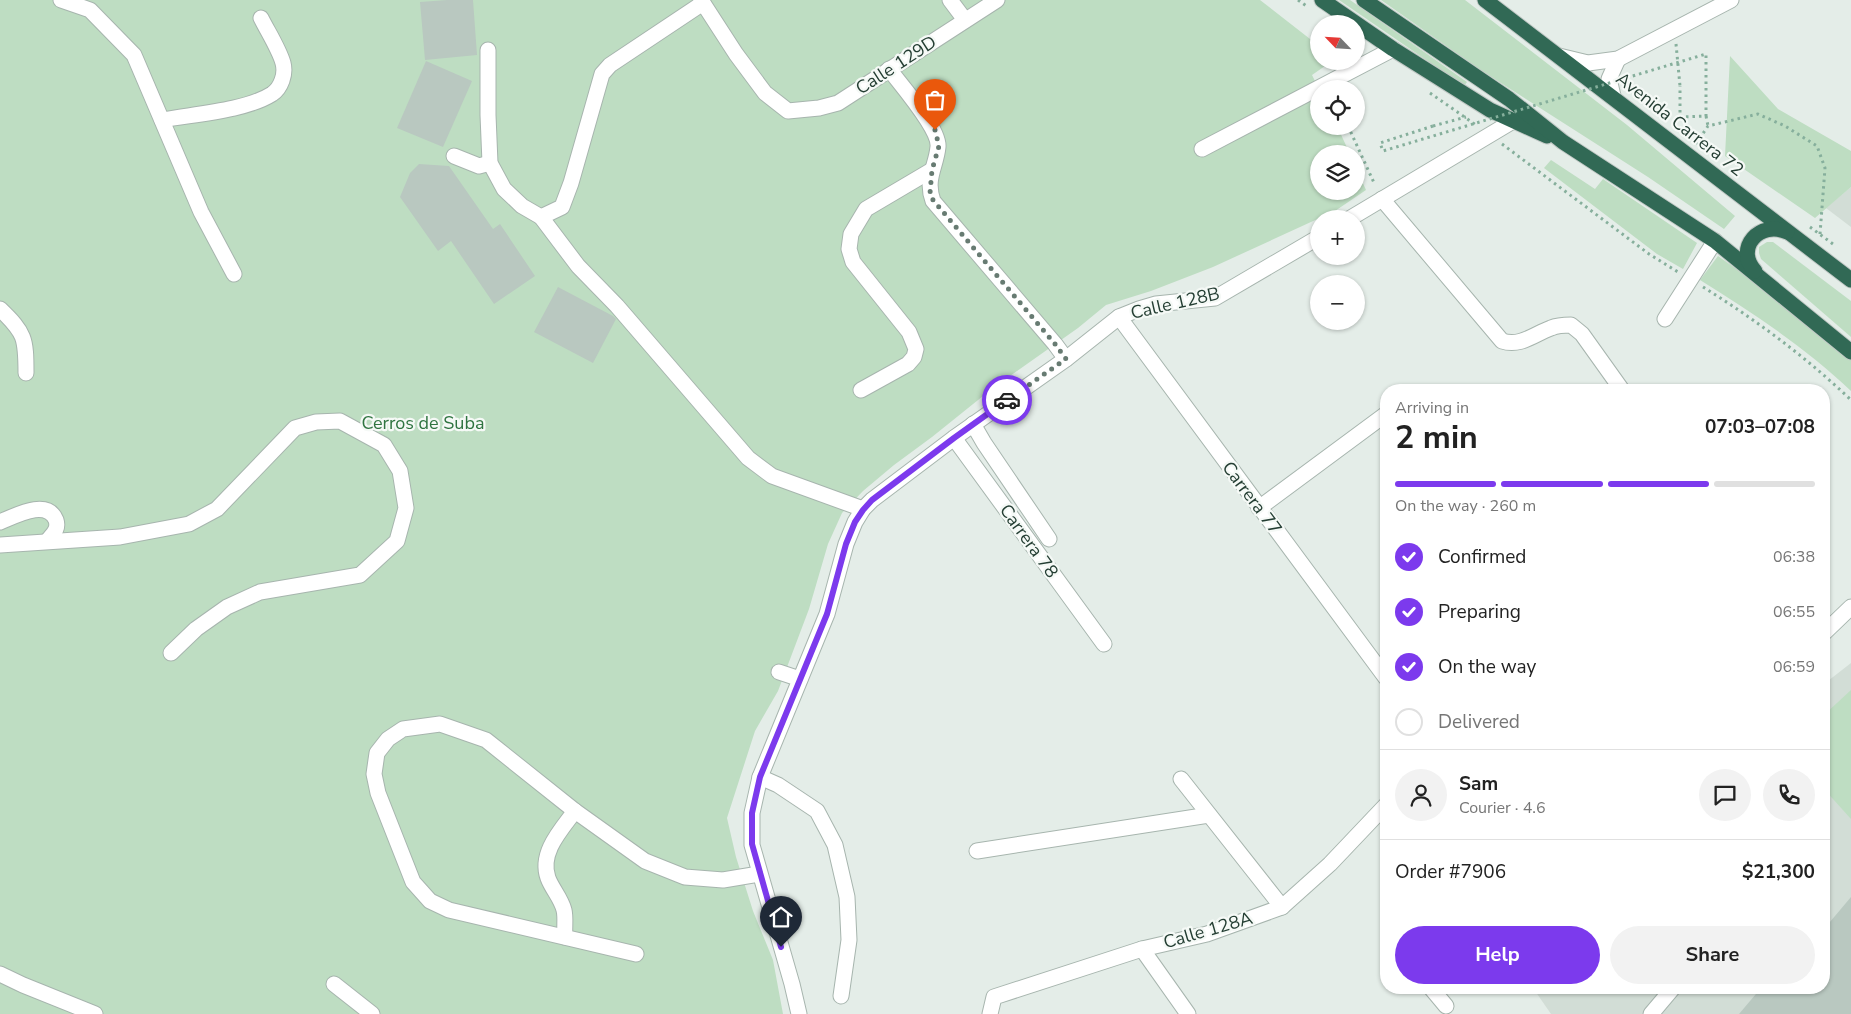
<!DOCTYPE html>
<meta charset="utf-8">
<style>
:root{--surface:#fff;--page:#f2f2f2;--text:#222;--muted:#767676;--line:#e0e0e0;--accent:#7c3aed}
body{margin:0;font-family:"Nunito Sans",sans-serif;background:var(--page);color:var(--text);height:100vh;display:flex;flex-direction:column;font-size:19px;white-space:nowrap}
*{box-sizing:border-box;margin:0}
p{font-size:16px;color:var(--muted)}
.icon{flex:none;width:28px;height:28px;fill:none;stroke:currentColor;stroke-width:2;stroke-linecap:round;stroke-linejoin:round}
.map{position:relative;flex:1;overflow:hidden}
.details{position:absolute;left:1380px;top:384px;width:450px;height:610px;display:flex;flex-direction:column;background:var(--surface);border-radius:20px;box-shadow:0 1px 4px #0004}
.details>*{flex:none}
.needle{width:32px;rotate:295deg}
.tools{position:absolute;left:1310px;top:15px;display:grid;gap:10px}
.tools a{display:grid;place-items:center;width:55px;height:55px;border-radius:50%;background:var(--surface);box-shadow:0 1px 4px #0004;font-size:25px}
.pin{position:absolute;display:grid;place-items:center;width:42px;height:42px;color:#fff;margin:-51px -21px;border-radius:50% 50% 50% 0;rotate:-45deg;box-shadow:0 0 5px #0007}
.pin .icon{rotate:45deg}
.courier{position:absolute;display:grid;place-items:center;width:50px;height:50px;margin:-25px;border:4px solid #7c3aed;border-radius:50%;background:#fff;color:#222;box-shadow:0 1px 6px #0007}
.head em{font-style:normal;font-weight:700}
.head div{display:flex;flex-direction:column-reverse}
.head{display:flex;align-items:center;justify-content:space-between;height:85px;padding:0 15px}
h1{font-size:32px;font-weight:700;line-height:38px}
.bar{display:grid;grid-template-columns:repeat(4,1fr);gap:8px 5px;align-content:center;height:60px;padding:0 15px}
.bar i{height:6px;border-radius:4px;background:var(--line)}
.bar .current{background:var(--accent)}
.bar p{grid-column:span 4}
.line{display:flex;align-items:center;gap:12px;padding:0 15px;border-top:1px solid var(--line)}
.line div{flex:1}
.round{display:grid;place-items:center;flex:none;width:52px;height:52px;border-radius:26px;background:var(--page)}
ol{padding:0 15px;list-style:none}
li{display:flex;align-items:center;gap:15px;height:55px}
li p{margin-inline-start:auto}
li .icon{padding:5px;border-radius:50%;background:var(--accent);color:#fff;stroke-width:4}
li:last-child{color:var(--muted)}
li i{width:28px;height:28px;border:2px solid var(--line);border-radius:50%}
.action{display:flex;gap:10px;margin-top:auto;padding:10px 15px}
.action a{flex:1;height:58px;border-radius:30px;background:var(--accent);color:#fff;font-size:20px;font-weight:700;line-height:58px;text-align:center}
.action a+a{background:var(--page);color:var(--text)}
.map>svg:first-child{display:block}
</style>
<div class="map">
<svg width="1851" height="1014" viewBox="0 0 1851 1014">
<rect width="100%" height="100%" fill="#e4ede8"/>
<g fill="#d2ddd6">
<path d="M1851,187V227L1826,208Z"/>
<path d="M1851,663V1014H1551L1533,988H1824V684Z"/>
</g>
<g fill="#beddc2">
<path d="M0,0H1260L1319,46V61H1329L1325,66L1312,75L1319,89V126H1337L1350,154H1319V191H1356V168L1366,190L1335,211L1213,267L1151,291L1106,305L1078,328L993,388L932,437L894,465L863,491L842,513L828,544L809,609L778,691L755,731L727,818L736,857L753,911L773,960L783,1014H0Z"/>
<path d="M1339,0H1350L1467,82L1464,86Z"/>
<path d="M1381,0H1465L1627,125L1735,216L1724,229L1648,177L1479,69Z"/>
<path d="M1730,56L1778,109L1851,151V187L1815,218L1725,156Z"/>
<path d="M1551,160L1595,189L1603,179L1697,243L1683,269L1657,254L1544,168Z"/>
<path d="M1767,242H1773L1851,301V337L1761,259L1759,253V247Z"/>
<path d="M1718,256L1765,289L1851,360V391C1806,348 1753,313 1700,280Z"/>
<path d="M1851,690V819L1824,789V715Z"/>
</g>
<g fill="#b9c8c0">
<path d="M447,0H473L477,55L425,60L420,2Z"/>
<path d="M426,61L472,81L443,147L397,128Z"/>
<path d="M419,164L449,166L493,229L500,224L535,276L494,304L451,241L438,251L400,197L410,173Z"/>
<path d="M558,287L613,316L616,319L593,363L534,332Z"/>
<path d="M1851,897V1014H1739L1761,988H1824V929Z"/>
</g>
<g fill="none" stroke-linecap="round" stroke-linejoin="round">
<g stroke="#a7b5ae" stroke-width="17">
<g id="minor">
<path d="M61,0L90,10L134,55L201,212L234,274"/>
<path d="M701,0L736,54L765,93L788,111L819,108L838,103L997,0"/>
<path d="M950,0L965,20"/>
<path d="M488,50V115L490,163L504,189L522,206L541,217L562,207L571,183L602,74L610,65L703,3"/>
<path d="M1559,56L1588,63L1618,59L1731,0"/>
<path d="M889,69C901,85 940,129 938,147C936,167 925,179 933,201L1055,344L1066,359"/>
<path d="M1613,96L1609,79L1618,59"/>
<path d="M162,120C194,114 245,111 272,94C281,88 286,74 283,63C279,49 268,32 261,18"/>
<path d="M1202,149L1393,49"/>
<path d="M454,156L479,166L490,163"/>
<path d="M1382,199L1502,341C1521,347 1534,334 1551,328C1558,325 1564,325 1571,325L1582,334L1622,390"/>
<path d="M541,217L578,266L617,306L748,458L772,476L863,509"/>
<path d="M1349,219L1513,121"/>
<path d="M0,309C25,333 26,338 26,373"/>
<path d="M1119,317L1386,678"/>
<path d="M1665,319L1715,241"/>
<path d="M861,390L908,364L914,357L916,349L909,332L853,262L849,249L851,234L866,209L932,170"/>
<path d="M973,424L984,443L1049,539"/>
<path d="M954,438L1104,644"/>
<path d="M1259,508L1386,414"/>
<path d="M0,522C15,516 47,498 56,520C59,529 53,534 48,540"/>
<path d="M0,545L120,537L189,524L217,509L295,428L316,422L340,421L384,445L400,471L406,508L397,541L360,575L260,592L227,607L196,629L171,653"/>
<path d="M1824,633L1851,607"/>
<path d="M779,672L800,679"/>
<path d="M760,777L778,785L817,811L835,845L847,897L849,940L841,996"/>
<path d="M1181,779L1282,907"/>
<path d="M977,851L1209,815"/>
<path d="M565,937C564,928 566,918 564,910C561,898 552,889 548,878C539,853 561,830 575,811"/>
<path d="M1142,949L1188,1014"/>
<path d="M636,954L449,910L430,901L413,882L378,793L374,774L377,753L388,739L403,729L440,724L486,740L575,811L645,861L685,877L723,880L759,874"/>
<path d="M0,974L23,985L95,1014"/>
<path d="M334,984L372,1014"/>
<path d="M1431,988L1446,1006"/>
<path d="M799,1014L792,984L752,845V813L760,777L827,614L846,544L855,522L863,509L872,500L954,438L1066,359L1119,317L1139,309L1156,304L1215,298L1319,237"/>
<path d="M990,1014L994,997L1142,949L1207,934L1282,907L1330,864L1386,805"/>
<path d="M1651,1014L1673,988"/>
</g>
</g>
<g stroke="#c2c9c6" stroke-width="17">
<g id="highway">
<path d="M1322,0L1393,49L1490,110L1547,136"/>
<path d="M1364,0L1509,99L1563,142L1715,241L1851,352"/>
<path d="M1485,0L1851,280"/>
<path d="M1755,271C1734,248 1760,220 1787,232"/>
</g>
</g>
<g stroke="#86af9c" stroke-width="3" stroke-dasharray="2.5 4" stroke-linecap="butt">
<path d="M1298,0L1308,7"/>
<path d="M1676,44L1680,86"/>
<path d="M1430,93L1476,125"/>
<path d="M1706,116L1708,126"/>
<path d="M1348,126L1375,185"/>
<path d="M1433,126L1466,117"/>
<path d="M1502,144L1649,254L1678,272"/>
<path d="M1696,144L1708,126L1758,114L1785,126L1817,146L1825,168L1820,234"/>
<path d="M1810,227L1833,244"/>
<path d="M1703,287C1756,320 1806,357 1851,400"/>
</g>
<use href="#minor" stroke="#fff" stroke-width="15"/>
<use href="#highway" stroke="#316955" stroke-width="15"/>
<path stroke="#86af9c" stroke-width="3" stroke-dasharray="2.5 4" stroke-linecap="butt" d="M1433,126L1380,143L1383,151L1706,54V116L1680,117V86"/>
</g>
<g fill="none" stroke-linecap="round" stroke-linejoin="round">
<path stroke="#677b72" stroke-width="5" stroke-dasharray="0 9" d="M935,130L939,146L932,170L930,193L933,200L1055,344L1066,359L1007,400"/>
<path stroke="#7c3aed" stroke-width="6" d="M781,947L752,844V813L760,777L827,614L846,544L855,522L863,510L872,500L954,438L1007,400"/>
</g>
<g text-anchor="middle" dominant-baseline="central" stroke-width="4.5" stroke-linejoin="round" paint-order="stroke">
<g font-size="18" fill="#243e33" stroke="#f5f9f6">
<text transform="translate(896 65) rotate(-33)">Calle 129D</text>
<text transform="translate(1680 124) rotate(38)">Avenida Carrera 72</text>
<text transform="translate(1175 303) rotate(-13)">Calle 128B</text>
<text transform="translate(1252 498) rotate(53)">Carrera 77</text>
<text transform="translate(1029 541) rotate(54)">Carrera 78</text>
<text transform="translate(1208 930) rotate(-16)">Calle 128A</text>
</g>
<g font-size="18" fill="#2f7440" stroke="#f5f9f6">
<text x="423" y="423">Cerros de Suba</text>
</g>
</g>
</svg>
<div class="tools">
<a><svg class="needle" viewBox="-14 -14 28 28"><path d="M0-13l5 13h-10z" fill="#e53935"/><path d="M0 13l5-13h-10z" fill="#767676"/></svg></a>
<a><svg class="icon" aria-label="locate" viewBox="0 0 24 24"><circle cx="12" cy="12" r="6"/><path d="M12 2v4M12 18v4M2 12h4M18 12h4"/></svg></a>
<a><svg class="icon" aria-label="layers" viewBox="0 0 24 24"><path d="M12 4l9 5-9 5-9-5zM3 14l9 5 9-5"/></svg></a>
<a>+</a>
<a>−</a>
</div>
<div class="pin" style="left:935px;top:130px;background:#ea580c"><svg class="icon" aria-label="bag" viewBox="0 0 24 24"><path d="M5 8h14l-1 12H6zM9 8a3 3 0 0 1 6 0"/></svg></div>
<div class="pin" style="left:781px;top:947px;background:#1f2937"><svg class="icon" aria-label="home" viewBox="0 0 24 24"><path d="M3 11l9-7 9 7M6 9v11h12V9"/></svg></div>
<div class="courier" style="left:1007px;top:400px"><svg class="icon" aria-label="car" viewBox="0 0 24 24"><path d="M5 17H2v-5l4-1 3-4h7l3 4 3 1v5h-3M9 17h6M6 11h13"/><circle cx="7" cy="17" r="2"/><circle cx="17" cy="17" r="2"/></svg></div>
<section class="details">
<div class="head"><div><h1>2 min</h1><p>Arriving in</p></div><em>07:03–07:08</em></div>
<div class="bar"><i class="current"></i><i class="current"></i><i class="current"></i><i></i><p>On the way · 260 m</p></div>
<ol>
<li><svg class="icon" aria-label="check" viewBox="0 0 24 24"><path d="M5 12l5 5 9-10"/></svg>Confirmed<p>06:38</p></li>
<li><svg class="icon" aria-label="check" viewBox="0 0 24 24"><path d="M5 12l5 5 9-10"/></svg>Preparing<p>06:55</p></li>
<li><svg class="icon" aria-label="check" viewBox="0 0 24 24"><path d="M5 12l5 5 9-10"/></svg>On the way<p>06:59</p></li>
<li><i></i>Delivered</li>
</ol>
<div class="line" style="height:90px"><a class="round"><svg class="icon" aria-label="person" viewBox="0 0 24 24"><circle cx="12" cy="8" r="4"/><path d="M4 21q1-7 8-7t8 7"/></svg></a><div><b>Sam</b><p>Courier · 4.6</p></div><a class="round"><svg class="icon" aria-label="chat" viewBox="0 0 24 24"><path d="M4 5h16v11H9l-5 4z"/></svg></a><a class="round"><svg class="icon" aria-label="phone" viewBox="0 0 24 24"><path d="M5 4h4l2 5-3 2q2 4 5 5l2-3 5 2v4C11 20 4 13 5 4z"/></svg></a></div>
<div class="line" style="height:65px"><div>Order #7906</div><b>$21,300</b></div>
<div class="action"><a>Help</a><a>Share</a></div>
</section>
</div>
